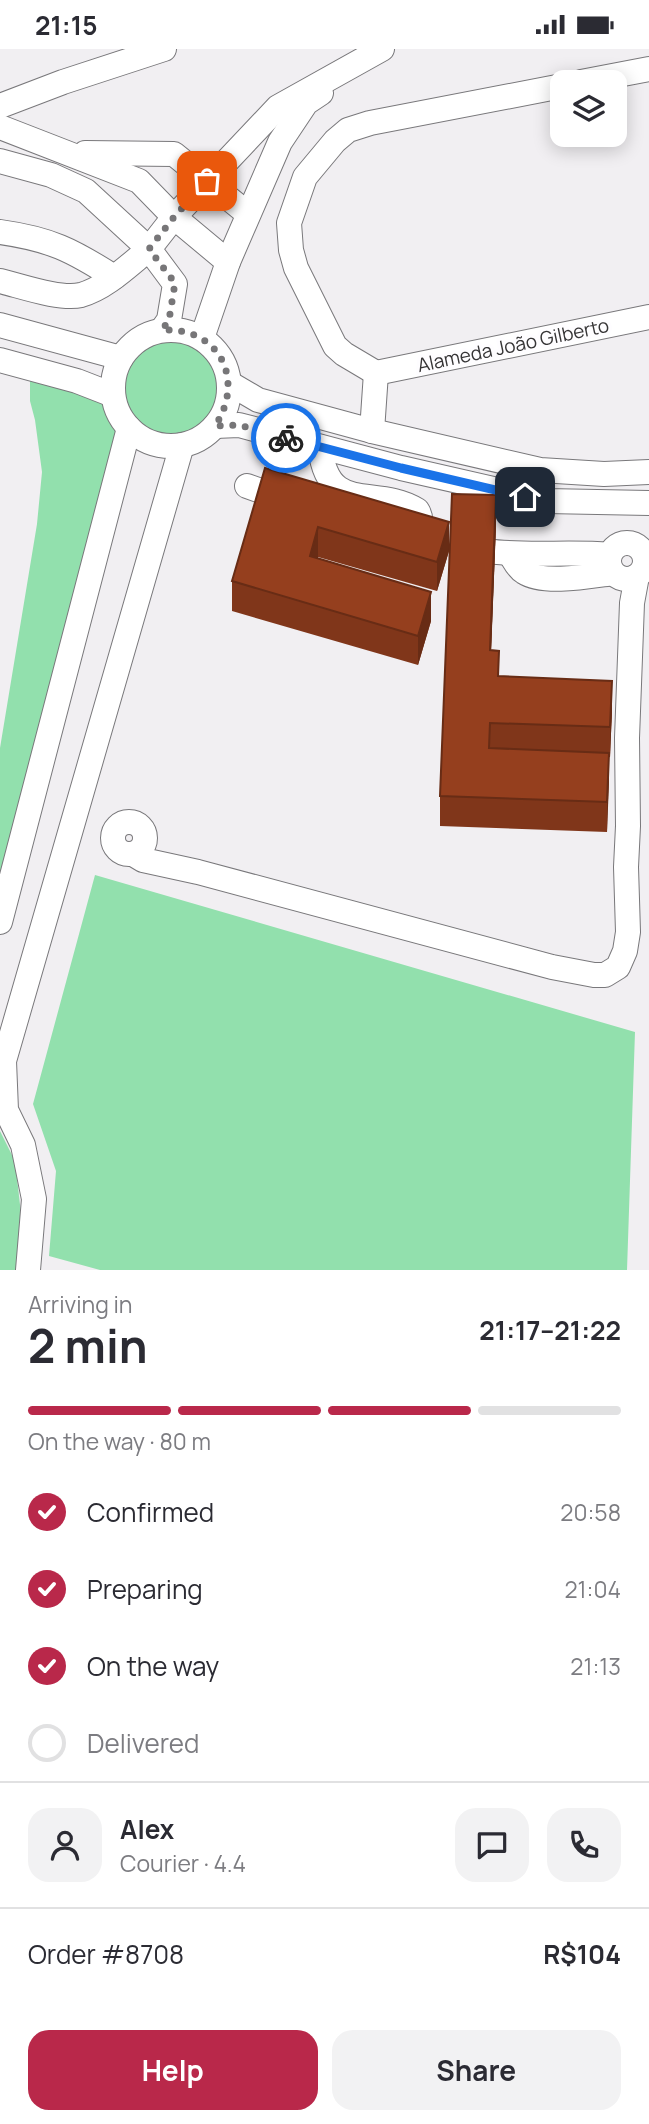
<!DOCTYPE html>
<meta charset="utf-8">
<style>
:root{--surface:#fff;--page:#f2f2f3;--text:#2b2b33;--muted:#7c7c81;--line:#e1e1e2;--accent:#b9284a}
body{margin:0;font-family:Manrope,sans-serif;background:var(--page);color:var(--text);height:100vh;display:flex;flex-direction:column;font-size:26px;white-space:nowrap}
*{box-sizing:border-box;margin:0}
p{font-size:23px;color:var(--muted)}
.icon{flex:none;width:38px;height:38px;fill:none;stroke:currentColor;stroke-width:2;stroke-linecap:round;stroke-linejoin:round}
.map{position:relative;height:1221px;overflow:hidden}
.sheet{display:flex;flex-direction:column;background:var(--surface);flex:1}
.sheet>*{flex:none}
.controls{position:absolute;left:550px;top:21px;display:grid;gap:14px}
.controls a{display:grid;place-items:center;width:77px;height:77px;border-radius:14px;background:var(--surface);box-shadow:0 4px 18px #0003;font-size:35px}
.pin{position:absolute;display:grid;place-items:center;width:60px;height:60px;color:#fff;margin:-30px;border-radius:14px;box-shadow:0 4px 10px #0006}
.courier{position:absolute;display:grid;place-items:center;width:70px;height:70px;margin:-35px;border:5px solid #1a73e8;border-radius:50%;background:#fff;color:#222;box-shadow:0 2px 9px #0007}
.summary em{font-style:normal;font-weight:700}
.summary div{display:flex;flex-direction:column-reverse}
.summary{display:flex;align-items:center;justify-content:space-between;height:119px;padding:0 28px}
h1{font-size:46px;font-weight:700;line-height:52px}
.bar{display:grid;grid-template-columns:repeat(4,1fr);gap:10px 7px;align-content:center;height:84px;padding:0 28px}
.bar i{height:9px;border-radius:5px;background:var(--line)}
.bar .selected{background:var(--accent)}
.bar p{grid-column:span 4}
.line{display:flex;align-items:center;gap:18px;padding:0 28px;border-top:2px solid var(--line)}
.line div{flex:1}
.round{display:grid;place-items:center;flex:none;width:74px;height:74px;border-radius:21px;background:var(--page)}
ol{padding:0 28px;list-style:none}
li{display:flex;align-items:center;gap:21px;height:77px}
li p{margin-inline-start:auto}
li .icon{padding:7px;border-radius:50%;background:var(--accent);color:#fff;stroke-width:4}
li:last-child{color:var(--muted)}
li i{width:38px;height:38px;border:4px solid var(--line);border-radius:50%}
.primary-button{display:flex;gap:14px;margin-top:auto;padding:14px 28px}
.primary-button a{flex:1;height:80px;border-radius:21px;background:var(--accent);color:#fff;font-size:28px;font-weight:700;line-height:80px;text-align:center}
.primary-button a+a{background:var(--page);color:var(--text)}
.status{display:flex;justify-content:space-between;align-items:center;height:49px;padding:0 35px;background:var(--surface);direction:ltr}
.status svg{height:19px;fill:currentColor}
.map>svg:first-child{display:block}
</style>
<div class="status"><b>21:15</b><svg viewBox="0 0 49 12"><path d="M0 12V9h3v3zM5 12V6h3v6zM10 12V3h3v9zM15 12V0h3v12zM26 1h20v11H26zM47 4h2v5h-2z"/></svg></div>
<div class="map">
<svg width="649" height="1221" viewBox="0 0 649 1221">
<rect width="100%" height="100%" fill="#f1eff2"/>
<g fill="#92e0ad">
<circle cx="171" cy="339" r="47"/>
<path d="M30,319L113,346L129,379L0,873V699L37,475L42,423L35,371L30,352Z"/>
<path d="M95,826L635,983L627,1221H100L49,1207L56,1122L33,1055Z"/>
<path d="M0,1082L15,1112L22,1173L17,1221H0Z"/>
</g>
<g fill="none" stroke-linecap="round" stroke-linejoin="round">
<g stroke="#79787b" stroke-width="26">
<g id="minor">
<path d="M581,33L649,20"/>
<path d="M0,57L63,33L164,0"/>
<path d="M0,78L139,132L174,168L228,213"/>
<path d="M85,104L174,105L248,165"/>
<path d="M0,112L51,126L86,142L149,200C129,216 106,239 81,246C60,251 21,237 0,232"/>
<path d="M0,183C50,190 72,201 114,228"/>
<path d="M0,276L121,309"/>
<path d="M162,281L169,271L175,235L149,200L174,168L278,58L382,0"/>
<circle cx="171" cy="339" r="58"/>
<path d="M202,289L228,213L280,93L306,54L321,44"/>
<path d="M0,311L77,332L113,346"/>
<path d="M376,324L344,305L335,297L296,219L291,201L289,174L305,128L335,92L348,81L370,74L562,37"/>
<path d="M376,324L649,268"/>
<path d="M229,334L258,351L372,382L540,421L604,425L649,423"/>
<path d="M215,377L239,376L401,419L546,452L649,454"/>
<path d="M372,382L376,324"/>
<path d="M320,398C328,468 374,435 417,461C423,470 420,480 413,487H404"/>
<path d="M247,437L289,452"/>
<path d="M479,481L481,494L487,502C528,508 569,502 609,506"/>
<circle cx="627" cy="512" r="18"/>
<path d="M510,505C514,511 517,519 524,523C544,536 590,527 613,524"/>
<circle cx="129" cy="789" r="16"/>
<path d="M133,805L143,811L198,823L552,918L594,926H605L618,918L625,902L628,883L626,818L628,777L627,689L632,554L637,527"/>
<path d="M0,873L129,379"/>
<path d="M28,1221L34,1150L23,1096L6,1061L4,1012L182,396"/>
</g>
</g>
<use href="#minor" stroke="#fff" stroke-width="24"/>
</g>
<g fill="#80361a">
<path d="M265,419L449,502L437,542L318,508V509L431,572L418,616L232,562V532Z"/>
<path d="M496,476L491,601L499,627L612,661L610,708H609L607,783L440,777V747Z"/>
</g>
<g fill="#682c15">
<path d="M496,446V476L490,631V601Z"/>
<path d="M449,473V502L437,542V513Z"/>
<path d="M318,478V508L310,537V507Z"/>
<path d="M431,543V572L418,616V587Z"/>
<path d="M612,632V661L610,708V678Z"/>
<path d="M609,704V733L607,783V753Z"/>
</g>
<g fill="#953f1e" stroke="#682c15" stroke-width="2">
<path d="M265,419L449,473L437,513L318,478L310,507L431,543L418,587L232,532Z"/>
<path d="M452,445L496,446L490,601L499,602L498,627L612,632L610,678L490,674L489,699L609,704L607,753L440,747Z"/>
</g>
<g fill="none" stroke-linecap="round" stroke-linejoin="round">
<path stroke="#777678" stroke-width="7" stroke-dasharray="0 12.6" d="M207,132L174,168L149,200L175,234L169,271L162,281C219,278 246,330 215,377L239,376L286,389"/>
<path stroke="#1a73e8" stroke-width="9" d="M286,389L401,419L525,448"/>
</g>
<g text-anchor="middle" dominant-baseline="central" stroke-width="7" stroke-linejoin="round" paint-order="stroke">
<g font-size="19" fill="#363536" stroke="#fefdff">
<text transform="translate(513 296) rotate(-12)">Alameda João Gilberto</text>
</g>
</g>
</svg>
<div class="controls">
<a><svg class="icon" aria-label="layers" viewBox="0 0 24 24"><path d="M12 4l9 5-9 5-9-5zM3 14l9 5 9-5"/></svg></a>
</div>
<div class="pin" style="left:207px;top:132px;background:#ea580c"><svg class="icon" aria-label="bag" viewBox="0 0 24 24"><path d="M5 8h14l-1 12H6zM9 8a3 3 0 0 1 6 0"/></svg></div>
<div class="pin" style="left:525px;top:448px;background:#1f2937"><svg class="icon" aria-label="home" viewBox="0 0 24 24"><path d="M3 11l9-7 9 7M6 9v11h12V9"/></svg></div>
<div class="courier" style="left:286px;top:389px"><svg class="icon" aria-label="bike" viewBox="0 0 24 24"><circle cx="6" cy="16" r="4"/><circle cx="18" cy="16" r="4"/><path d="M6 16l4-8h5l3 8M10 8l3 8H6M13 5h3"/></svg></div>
</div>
<section class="sheet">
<div class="summary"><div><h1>2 min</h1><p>Arriving in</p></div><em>21:17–21:22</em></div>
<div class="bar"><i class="selected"></i><i class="selected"></i><i class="selected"></i><i></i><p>On the way · 80 m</p></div>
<ol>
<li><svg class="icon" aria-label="check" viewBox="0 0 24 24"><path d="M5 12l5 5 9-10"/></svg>Confirmed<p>20:58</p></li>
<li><svg class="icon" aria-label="check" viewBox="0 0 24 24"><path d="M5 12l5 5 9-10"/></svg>Preparing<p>21:04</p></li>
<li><svg class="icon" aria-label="check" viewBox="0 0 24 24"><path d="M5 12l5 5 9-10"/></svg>On the way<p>21:13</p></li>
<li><i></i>Delivered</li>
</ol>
<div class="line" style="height:126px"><a class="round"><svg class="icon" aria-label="person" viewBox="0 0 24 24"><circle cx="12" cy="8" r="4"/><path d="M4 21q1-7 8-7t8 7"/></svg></a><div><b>Alex</b><p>Courier · 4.4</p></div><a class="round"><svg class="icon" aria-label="chat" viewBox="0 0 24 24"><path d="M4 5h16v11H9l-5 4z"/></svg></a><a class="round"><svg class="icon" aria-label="phone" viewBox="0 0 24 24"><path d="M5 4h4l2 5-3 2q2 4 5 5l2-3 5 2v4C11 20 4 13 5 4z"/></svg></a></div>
<div class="line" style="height:91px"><div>Order #8708</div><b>R$104</b></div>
<div class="primary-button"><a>Help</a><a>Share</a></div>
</section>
